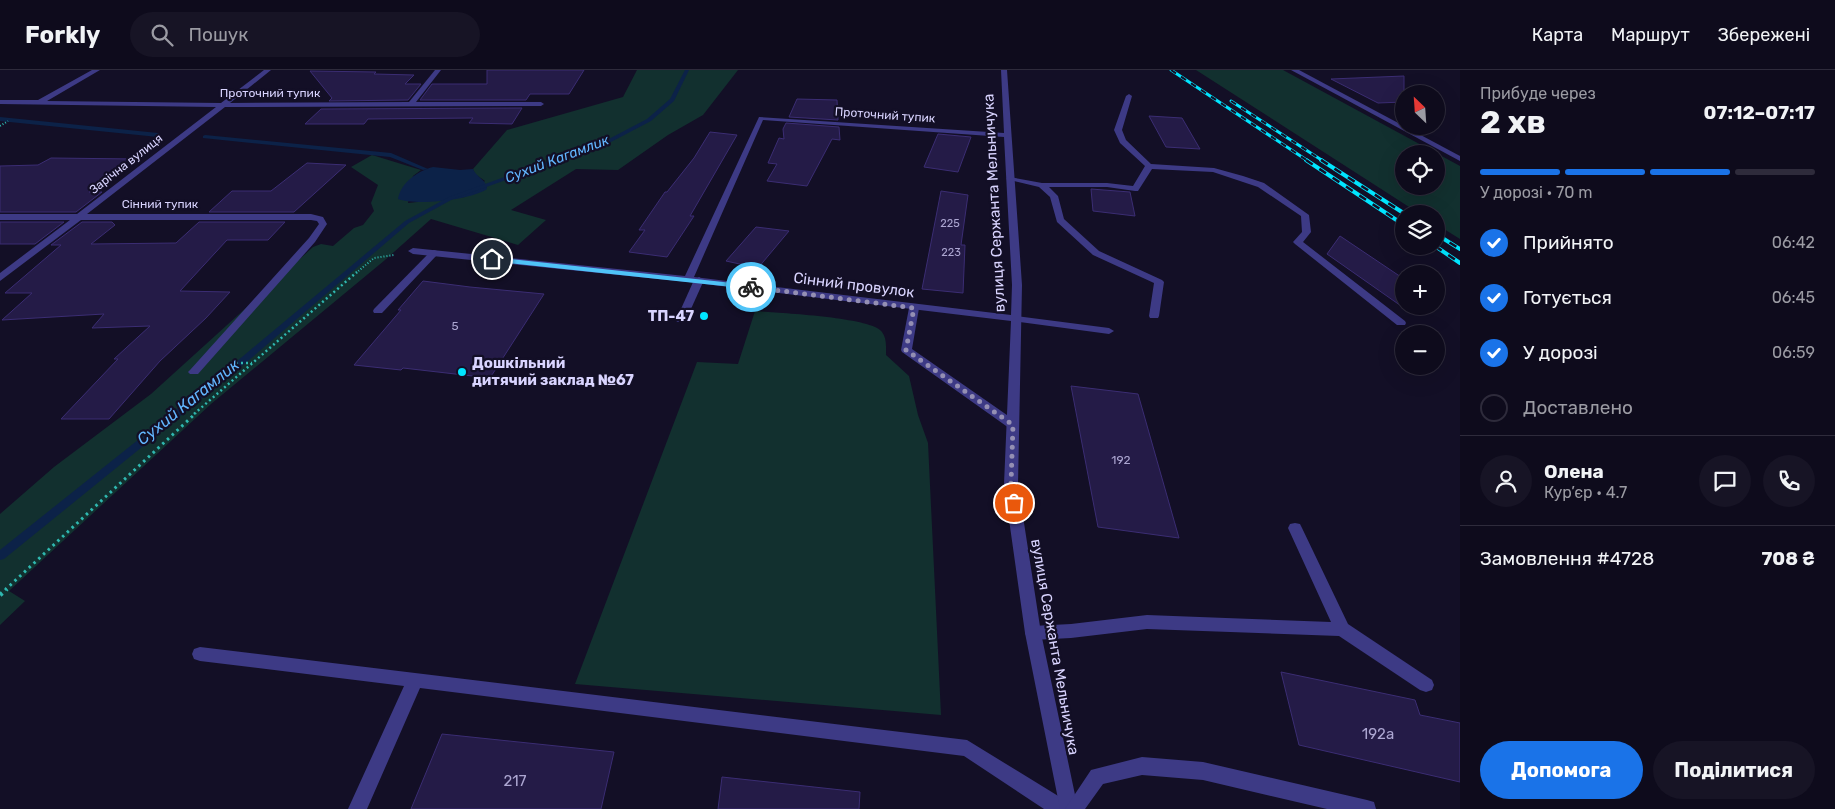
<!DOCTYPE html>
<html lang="uk">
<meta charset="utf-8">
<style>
:root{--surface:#0e0b1c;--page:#171425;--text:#f1f3f6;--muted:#9b9ba3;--line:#2e2b3b;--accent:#1a73e8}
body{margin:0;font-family:Rubik,sans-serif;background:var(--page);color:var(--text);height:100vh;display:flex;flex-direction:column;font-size:19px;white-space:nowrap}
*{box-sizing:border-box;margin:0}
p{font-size:16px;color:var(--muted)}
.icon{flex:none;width:28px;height:28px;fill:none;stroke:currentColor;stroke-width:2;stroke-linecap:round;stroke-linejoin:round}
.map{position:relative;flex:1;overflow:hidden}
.panel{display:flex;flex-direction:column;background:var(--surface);width:375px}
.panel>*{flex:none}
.needle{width:32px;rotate:335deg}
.buttons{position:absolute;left:1395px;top:15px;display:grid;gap:10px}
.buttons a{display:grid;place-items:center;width:50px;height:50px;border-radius:50%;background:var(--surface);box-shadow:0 5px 20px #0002,0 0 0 1px var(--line);font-size:25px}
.pin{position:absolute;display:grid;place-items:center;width:42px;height:42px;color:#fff;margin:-21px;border:2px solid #fff;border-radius:50%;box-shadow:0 1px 5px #0007}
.courier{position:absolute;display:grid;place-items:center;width:50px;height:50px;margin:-25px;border:4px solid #4fc3f7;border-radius:50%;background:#fff;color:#222;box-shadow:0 1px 6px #0007}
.overview em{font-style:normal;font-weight:700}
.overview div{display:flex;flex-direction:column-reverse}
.overview{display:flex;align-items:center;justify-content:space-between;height:85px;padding:0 20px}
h1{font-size:32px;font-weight:700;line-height:38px}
.bar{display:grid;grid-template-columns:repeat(4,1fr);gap:8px 5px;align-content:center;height:60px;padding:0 20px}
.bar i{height:6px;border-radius:4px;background:var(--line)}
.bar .on{background:var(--accent)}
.bar p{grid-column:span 4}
.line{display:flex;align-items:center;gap:12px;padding:0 20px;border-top:1px solid var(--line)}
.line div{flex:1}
.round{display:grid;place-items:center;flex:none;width:52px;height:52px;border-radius:26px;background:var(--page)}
ol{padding:0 20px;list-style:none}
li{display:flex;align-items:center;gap:15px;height:55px}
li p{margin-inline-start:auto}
li .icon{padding:5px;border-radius:50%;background:var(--accent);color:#fff;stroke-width:4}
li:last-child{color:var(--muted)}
li i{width:28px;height:28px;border:2px solid var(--line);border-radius:50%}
.cta{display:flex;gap:10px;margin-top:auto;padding:10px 20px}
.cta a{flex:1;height:58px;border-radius:30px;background:var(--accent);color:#fff;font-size:20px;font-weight:700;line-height:58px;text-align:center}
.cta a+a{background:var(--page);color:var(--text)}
header{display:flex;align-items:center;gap:30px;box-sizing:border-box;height:70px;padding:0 25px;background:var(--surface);border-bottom:1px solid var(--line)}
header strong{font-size:24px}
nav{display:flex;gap:28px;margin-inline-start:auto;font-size:18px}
.search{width:350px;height:45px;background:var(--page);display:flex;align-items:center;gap:12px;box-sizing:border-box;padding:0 18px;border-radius:28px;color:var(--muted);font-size:19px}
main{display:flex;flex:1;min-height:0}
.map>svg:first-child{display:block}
</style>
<header>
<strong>Forkly</strong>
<div class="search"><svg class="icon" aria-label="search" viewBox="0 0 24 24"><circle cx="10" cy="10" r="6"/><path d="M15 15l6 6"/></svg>Пошук</div>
<nav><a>Карта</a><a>Маршрут</a><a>Збережені</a></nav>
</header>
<main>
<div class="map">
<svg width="1460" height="739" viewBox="0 0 1460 739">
<rect width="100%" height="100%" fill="#130f26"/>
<g fill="#12302f" fill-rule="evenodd">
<path d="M637,0H738L703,45L668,65L618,100L576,99L511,140L546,150L518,175L431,149L385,190L211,334L9,521L25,531L0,555V444L54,397L151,324L313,177L321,174L333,176L354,158L363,155L374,141L371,133L378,115L351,97L372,85L421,100L413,106L408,133L465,127L485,111L475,104L473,99L507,60L623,27Z"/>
<path d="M1196,0H1283L1460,96V169L1436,154V144H1420ZM1404,84H1436V116H1404Z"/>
<path d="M755,241C779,243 865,247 880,260C887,266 886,276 886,285L909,306L918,345L928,373L941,645L575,614L697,292L738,294Z"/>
</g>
<path fill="#0c2248" d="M433,97L460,100L473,99C476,107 487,110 487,119C471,130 416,136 398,129C401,112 418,101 433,97Z"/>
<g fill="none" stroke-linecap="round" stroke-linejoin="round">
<g fill="#0c2248" fill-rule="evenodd">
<path d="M685,0H689L674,31L651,51L609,73L453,129L409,153L248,291L4,489L0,490V480L242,287L405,151L449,127L605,71L647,49L670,29Z"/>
<path d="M0,47L158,63L161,65L158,67L0,51Z"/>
<path d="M205,65L391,83L428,99L423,100L390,87L203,68V66Z"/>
</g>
</g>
<g fill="#241b47" stroke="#3b2d73">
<path d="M487,0H584L569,24H530L526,30H420L432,14H487Z"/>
<path d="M310,1L376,2L374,4L414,5L405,14H421L408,30L329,31L332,28Z"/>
<path d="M1404,6V32L1378,33L1331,9Z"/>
<path d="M797,29L837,30L838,50L789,47Z"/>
<path d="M522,38L512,54L469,53L473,48L368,49L364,54H305L321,39Z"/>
<path d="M1149,46L1182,48L1200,79L1166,77Z"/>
<path d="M786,53L839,57L840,70L832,69L807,116L767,111L777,94L768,93L779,68L784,69L783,59Z"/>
<path d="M710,62L737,65L690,146H694L667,187L629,182L645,160H639L665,122H667L694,88Z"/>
<path d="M938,64L971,67L958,102L924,97Z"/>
<path d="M51,88L136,89L89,122H102L76,142H0V96L38,95Z"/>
<path d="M307,93L346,95L294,142H209L232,121H271Z"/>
<path d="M1091,119L1130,122L1135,146L1093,141Z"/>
<path d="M941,121L968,125L961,175H965L963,223L922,219Z"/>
<path d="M0,152H64L35,174H0Z"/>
<path d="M82,152H112L115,155L91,174L176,173L199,152H285L268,170H227L180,221L230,222L206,248L160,291L109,349H61L118,289H114L150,256L92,258L104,244L2,250L32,223H5L61,175H51Z"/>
<path d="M756,157L789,161L758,198L726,191Z"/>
<path d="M1340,166L1404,209V238L1327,184Z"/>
<path d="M423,211L470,217L544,224L490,308L403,298L401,300L354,295L401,240H398Z"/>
<path d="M1071,316L1138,324L1179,468L1098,457Z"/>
<path d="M1281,602L1415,630L1420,645L1460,653V712L1299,675Z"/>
<path d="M442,664L614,682L601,739H411Z"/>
<path d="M722,707L860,722L859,739H718Z"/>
</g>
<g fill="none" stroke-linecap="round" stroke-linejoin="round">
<g stroke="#2fb8b0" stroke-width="2" stroke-dasharray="1 2" stroke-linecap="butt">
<path d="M0,56L8,51"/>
<path d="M356,203L374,188L394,185"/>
</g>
<g stroke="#2fb8b0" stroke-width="2.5" stroke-dasharray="2 3" stroke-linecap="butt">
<path d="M231,293H252"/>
<path d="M194,344L357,202"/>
</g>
<path stroke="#2fb8b0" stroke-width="3" stroke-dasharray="2.5 4" stroke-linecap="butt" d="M5,520L196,343"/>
<path stroke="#2fb8b0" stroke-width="4.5" stroke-dasharray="3 5" stroke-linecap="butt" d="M0,525L7,519"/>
<g fill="#3d3a85" fill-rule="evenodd">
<path d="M1129,24L1132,26L1122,60L1126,70L1151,94L1214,98L1243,106L1264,113L1309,145L1311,162L1303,172L1405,251L1406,253L1405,255H1397L1295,174L1293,172L1302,162L1301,146L1258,117L1213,102L1152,99L1138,121H1135L1107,117H1049L1058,126L1064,149L1099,181L1162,210L1164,212L1159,246L1158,248H1150L1149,246L1154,213L1093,185L1057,152L1050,127L1039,117L1006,109L1010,107L1042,113H1107L1133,116L1145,96L1120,73L1114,60L1126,26Z"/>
<path d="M434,180L437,181V185L382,243H374L373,241L374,239L431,181Z"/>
<path d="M699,207L704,210L686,250L685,252H677L676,250L694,210Z"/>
<path d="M914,235L919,238L912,279L1017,352L1019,355L1017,358H1009L902,282L901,280L909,238Z"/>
<path d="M1016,246L1109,258L1114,261L1109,264L1012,251L1011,249L1012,247Z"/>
<path d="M1295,453L1300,454L1302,458L1348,554L1432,610L1434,615L1432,620L1426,622L1420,620L1339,566L1147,559L1071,568L1033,570L1027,568L1025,563L1027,558L1033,556L1071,554L1147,545L1331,552L1288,458L1290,454Z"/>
<path d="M200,577L967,670L1068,732L1070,739H1044L964,686L420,618L367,739H348L404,616L200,591L194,589L192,584L194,579Z"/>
</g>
<g fill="#3d3a85" fill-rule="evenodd">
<path d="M92,0H100L47,31L221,33L264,0H271L230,33L409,32L435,0H441L416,32H541L544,34L541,36L225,37L87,144H311L323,147L327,154L315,172L198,304H190L188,302L190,300L309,168L319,154L317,151L311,150H81L0,211V203L70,150H0V144H77L216,37L0,34V30H38Z"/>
<path d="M1001,0H1007L1022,215L1018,414L1041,563L1078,739H1060L1025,563L1004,414L1011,251L688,212L413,184L408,181L413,178L685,206L759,47L1004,63ZM763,50L1004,67L1012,215L1011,245L694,207Z"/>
</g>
<g fill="#3d3a85" fill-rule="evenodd">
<path d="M1291,0H1299L1460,86V91Z"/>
<path d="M1142,687L1203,692L1367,730L1374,732L1376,739H1327L1203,710L1142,705L1103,714L1085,739H1065L1091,700Z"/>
</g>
<g stroke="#00e5ff" stroke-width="3">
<g id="rail-far1">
<path d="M1171,0L1308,91"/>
<path d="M1231,31L1323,91"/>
</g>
</g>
<g stroke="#00e5ff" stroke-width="4">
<g id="rail">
<path d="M1306,90L1404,155"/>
<path d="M1321,90L1405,144"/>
<path d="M1436,164L1460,179"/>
<path d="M1435,176L1460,193"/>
</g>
</g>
<use href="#rail-far1" stroke="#130f26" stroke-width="2" stroke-dasharray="6" stroke-linecap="butt"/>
<use href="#rail" stroke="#130f26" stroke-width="2.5" stroke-dasharray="8" stroke-linecap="butt"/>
</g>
<path fill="#4fc3f7" d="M492,187L751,215L755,217L751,219L490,191Z"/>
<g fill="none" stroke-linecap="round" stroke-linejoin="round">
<path stroke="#948fb3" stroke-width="5" stroke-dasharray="0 9" d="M751,217L914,238L906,280L1013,355L1011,414L1014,433"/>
</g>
<g fill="#00e5ff" stroke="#130f26" stroke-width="2">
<circle cx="704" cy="246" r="5"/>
<circle cx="462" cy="302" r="5"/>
</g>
<g text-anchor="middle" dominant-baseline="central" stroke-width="4.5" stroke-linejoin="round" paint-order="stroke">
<g font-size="11" fill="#aca6d1">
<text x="950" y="153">225</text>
<text x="951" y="182">223</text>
</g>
<g font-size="12" fill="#d9d4ff" stroke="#130f26">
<text x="270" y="23">Проточний тупик</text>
<text transform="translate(885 45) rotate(4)">Проточний тупик</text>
<text transform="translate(126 94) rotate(-38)">Зарічна вулиця</text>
<text x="160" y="134">Сінний тупик</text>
</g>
<g font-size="12" fill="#aca6d1">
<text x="455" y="256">5</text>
<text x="1121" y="390">192</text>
</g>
<g font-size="14" font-style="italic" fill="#62b6ff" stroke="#130f26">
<text transform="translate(557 89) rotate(-21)">Сухий Кагамлик</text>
</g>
<g font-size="15" fill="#d9d4ff" stroke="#130f26">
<text transform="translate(994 133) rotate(-93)">вулиця Сержанта Мельничука</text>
<text transform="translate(854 215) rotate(7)">Сінний провулок</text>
<text transform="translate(1055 577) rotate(80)">вулиця Сержанта Мельничука</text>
</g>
<g font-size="15" font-weight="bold" fill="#d9d4ff" stroke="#130f26" text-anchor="end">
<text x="694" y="246">ТП-47</text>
<text x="472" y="293" text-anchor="start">Дошкільний<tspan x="472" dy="17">дитячий заклад №67</tspan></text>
</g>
<g font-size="15" fill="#aca6d1">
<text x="1378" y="664">192а</text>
<text x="515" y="711">217</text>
</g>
<g font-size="16" font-style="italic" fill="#62b6ff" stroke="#130f26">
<text transform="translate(188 332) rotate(-39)">Сухий Кагамлик</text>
</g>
</g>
</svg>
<div class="buttons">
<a><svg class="needle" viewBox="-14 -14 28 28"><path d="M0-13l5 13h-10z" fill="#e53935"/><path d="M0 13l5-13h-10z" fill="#9b9ba3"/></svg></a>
<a><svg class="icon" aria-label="locate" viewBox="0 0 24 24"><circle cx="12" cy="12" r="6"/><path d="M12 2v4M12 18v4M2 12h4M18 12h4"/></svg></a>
<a><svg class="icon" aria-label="layers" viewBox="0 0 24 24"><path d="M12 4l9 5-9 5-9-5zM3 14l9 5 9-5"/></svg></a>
<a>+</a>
<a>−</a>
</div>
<div class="pin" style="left:1014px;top:433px;background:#ea580c"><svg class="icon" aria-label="bag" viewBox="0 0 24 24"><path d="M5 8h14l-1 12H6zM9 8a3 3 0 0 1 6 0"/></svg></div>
<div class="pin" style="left:492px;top:189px;background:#1f2937"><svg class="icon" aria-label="home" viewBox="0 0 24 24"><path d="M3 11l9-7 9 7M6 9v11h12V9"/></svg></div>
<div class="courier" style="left:751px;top:217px"><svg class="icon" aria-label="bike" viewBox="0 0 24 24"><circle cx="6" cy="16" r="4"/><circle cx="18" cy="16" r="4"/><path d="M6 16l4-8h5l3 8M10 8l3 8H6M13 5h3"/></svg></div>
</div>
<section class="panel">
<div class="overview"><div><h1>2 хв</h1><p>Прибуде через</p></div><em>07:12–07:17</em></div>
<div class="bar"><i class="on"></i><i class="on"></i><i class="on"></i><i></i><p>У дорозі · 70 m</p></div>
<ol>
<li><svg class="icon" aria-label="check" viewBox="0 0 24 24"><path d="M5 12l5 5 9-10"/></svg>Прийнято<p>06:42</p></li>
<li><svg class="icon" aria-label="check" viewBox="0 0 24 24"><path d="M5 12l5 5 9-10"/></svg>Готується<p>06:45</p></li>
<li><svg class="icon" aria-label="check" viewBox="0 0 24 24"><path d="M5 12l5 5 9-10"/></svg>У дорозі<p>06:59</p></li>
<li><i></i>Доставлено</li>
</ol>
<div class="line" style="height:90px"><a class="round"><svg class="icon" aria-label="person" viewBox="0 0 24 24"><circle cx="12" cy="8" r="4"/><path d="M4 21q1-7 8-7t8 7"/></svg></a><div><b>Олена</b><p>Кур’єр · 4.7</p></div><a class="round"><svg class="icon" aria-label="chat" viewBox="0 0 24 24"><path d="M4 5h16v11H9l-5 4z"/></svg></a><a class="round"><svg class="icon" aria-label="phone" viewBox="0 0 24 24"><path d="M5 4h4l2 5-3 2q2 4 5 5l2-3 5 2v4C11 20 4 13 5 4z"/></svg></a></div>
<div class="line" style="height:65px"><div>Замовлення #4728</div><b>708 ₴</b></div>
<div class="cta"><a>Допомога</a><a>Поділитися</a></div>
</section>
</main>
